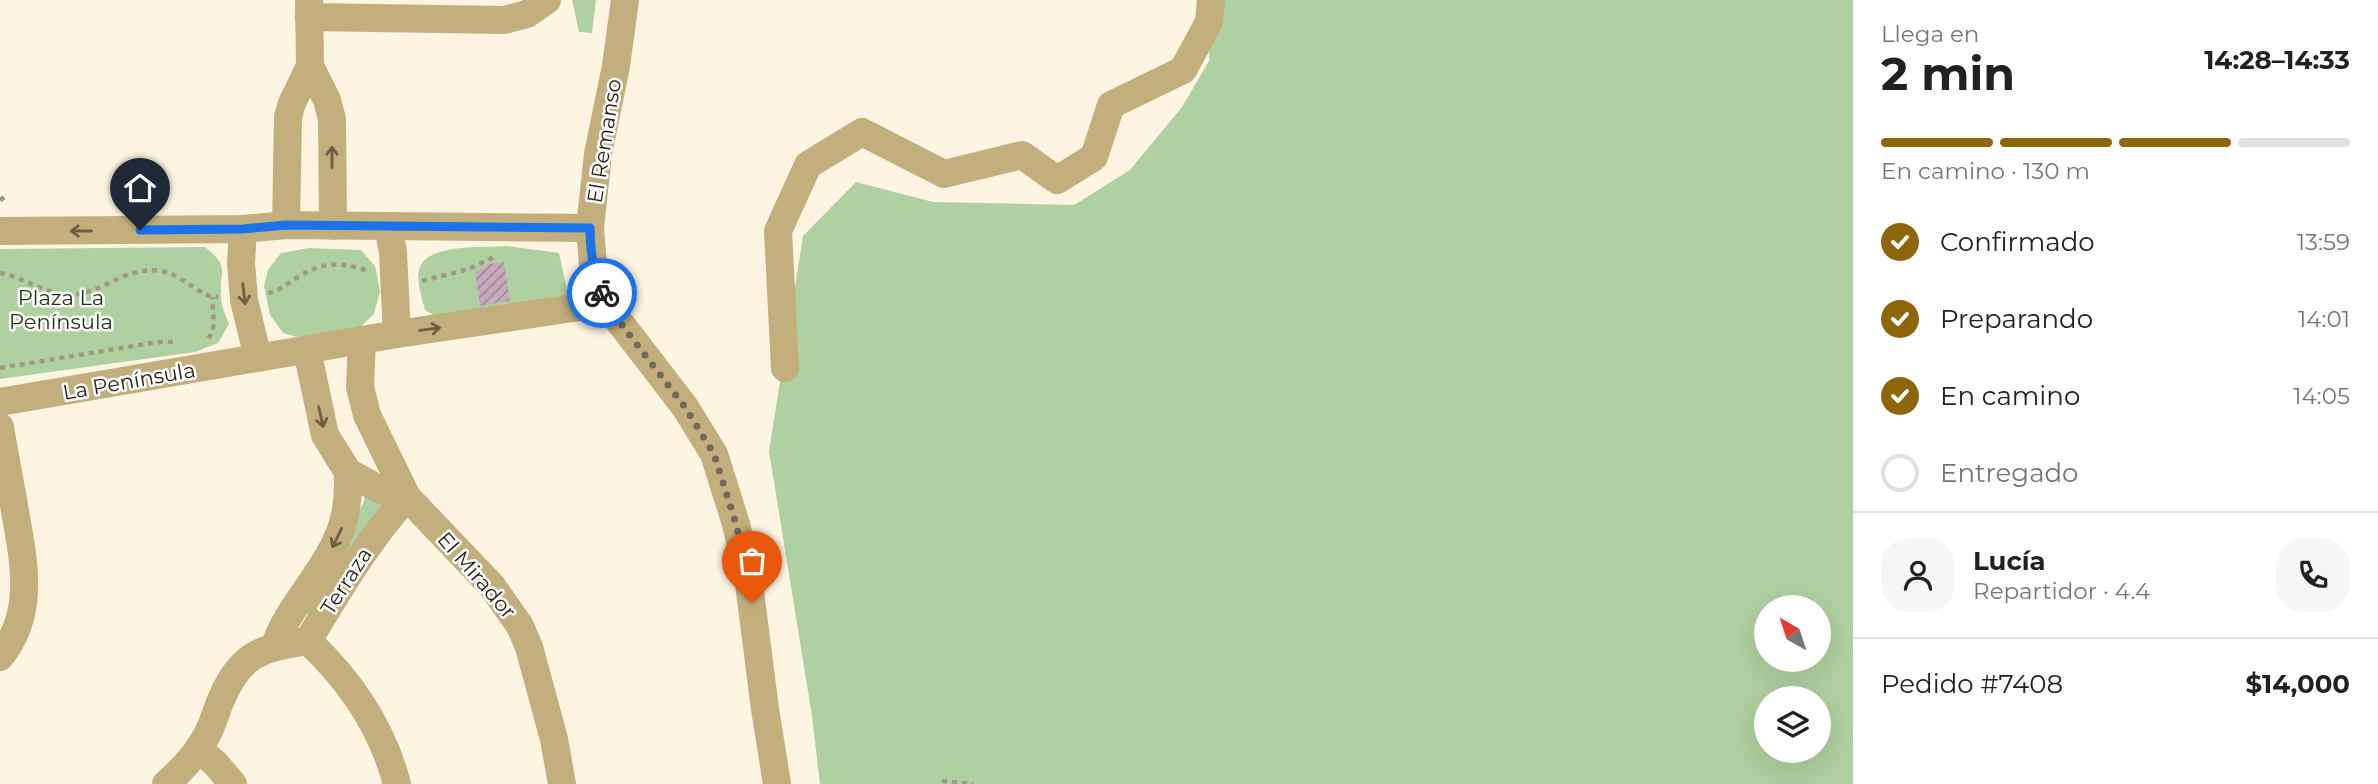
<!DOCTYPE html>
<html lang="es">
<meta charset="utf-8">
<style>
:root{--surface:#fff;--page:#f6f6f6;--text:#202124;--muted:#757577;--line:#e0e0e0;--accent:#8d6609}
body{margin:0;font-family:Montserrat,sans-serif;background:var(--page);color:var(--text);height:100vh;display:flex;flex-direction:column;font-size:26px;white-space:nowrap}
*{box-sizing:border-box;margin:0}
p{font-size:23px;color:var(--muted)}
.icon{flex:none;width:38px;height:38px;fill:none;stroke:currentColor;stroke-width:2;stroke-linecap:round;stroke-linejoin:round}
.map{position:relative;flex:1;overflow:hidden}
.drawer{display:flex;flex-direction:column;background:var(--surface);width:525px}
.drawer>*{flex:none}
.needle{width:46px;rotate:321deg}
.controls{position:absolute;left:1754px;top:595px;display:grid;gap:14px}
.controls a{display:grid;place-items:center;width:77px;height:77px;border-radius:50%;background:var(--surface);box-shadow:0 7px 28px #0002;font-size:35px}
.pin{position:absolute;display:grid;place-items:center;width:60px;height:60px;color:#fff;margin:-72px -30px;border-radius:50% 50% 50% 0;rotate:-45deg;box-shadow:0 0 7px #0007}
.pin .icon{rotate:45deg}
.courier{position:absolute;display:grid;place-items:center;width:70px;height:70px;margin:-35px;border:5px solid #1a73e8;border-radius:50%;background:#fff;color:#222;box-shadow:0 2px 9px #0007}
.summary em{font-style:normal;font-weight:700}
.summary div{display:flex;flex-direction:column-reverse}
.summary{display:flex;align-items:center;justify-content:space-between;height:119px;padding:0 28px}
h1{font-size:46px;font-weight:700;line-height:52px}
.bar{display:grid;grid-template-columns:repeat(4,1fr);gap:10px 7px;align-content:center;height:84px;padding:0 28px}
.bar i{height:9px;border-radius:5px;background:var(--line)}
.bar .active{background:var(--accent)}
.bar p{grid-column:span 4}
.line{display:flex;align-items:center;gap:18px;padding:0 28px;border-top:2px solid var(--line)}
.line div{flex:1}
.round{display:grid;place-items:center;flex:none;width:74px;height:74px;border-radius:28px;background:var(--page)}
ol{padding:0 28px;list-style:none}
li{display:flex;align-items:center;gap:21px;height:77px}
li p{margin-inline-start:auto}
li .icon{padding:7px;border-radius:50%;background:var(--accent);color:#fff;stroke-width:4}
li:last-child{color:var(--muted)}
li i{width:38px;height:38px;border:4px solid var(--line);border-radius:50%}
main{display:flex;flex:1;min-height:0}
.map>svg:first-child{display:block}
</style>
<main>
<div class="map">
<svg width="1853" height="784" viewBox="0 0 1853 784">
<defs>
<pattern id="building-hatch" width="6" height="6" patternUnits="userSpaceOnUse" patternTransform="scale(1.75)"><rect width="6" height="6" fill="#c8aabe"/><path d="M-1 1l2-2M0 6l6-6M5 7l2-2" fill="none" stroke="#a28a99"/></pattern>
</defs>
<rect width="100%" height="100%" fill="#fdf4e1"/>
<g fill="#afd0a0" fill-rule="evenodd">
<path d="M572,0H596L592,33L579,32Z"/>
<path d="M1212,0H1853V784H820L812,716L769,451L803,236L856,182L933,202L1074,205L1130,170L1182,107L1209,61ZM1766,607H1818V660H1766ZM1766,698H1818V751H1766Z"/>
<path d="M507,246L559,253L569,299L435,316L425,310C422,298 415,278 420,267C429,243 486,248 507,246Z"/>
<path d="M205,247C231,268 219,269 221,297C221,306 226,316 229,324L218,343L195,352L0,379V249Z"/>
<path d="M309,248L361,250L375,266L380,291L374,314L357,330L301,338L283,333L270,315L264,286L268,270L281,253Z"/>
<path d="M366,490L387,502L310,616L303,611L363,504Z"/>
</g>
<path fill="url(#building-hatch)" d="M504,262L510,301L480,306L475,272L488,264Z"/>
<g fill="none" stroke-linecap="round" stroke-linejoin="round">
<g stroke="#9f9888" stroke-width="4.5" stroke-dasharray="5 5" stroke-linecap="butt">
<path d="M0,200L8,195"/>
<path d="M0,273C28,278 53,301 83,293C109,287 131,266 160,271C183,274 200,298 218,297"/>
<path d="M422,281L469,269L496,256"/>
<path d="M268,293C281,290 287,284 298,277C324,261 341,262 369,271"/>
<path d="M208,338C218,329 211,311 213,297"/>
<path d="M0,368L158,342H176"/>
<path d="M942,781L973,784"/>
</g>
<g stroke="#c3ae7e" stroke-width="28">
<path d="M309,0L310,66L327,100L332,119L333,226"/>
<path d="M625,0L616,66L598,154L590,228L593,266L599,285L615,316L685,407L714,454L736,524L748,576L765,709L777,784"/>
<path d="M309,17L504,20L527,14L547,0"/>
<path d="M286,225L288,117L292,103L310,66"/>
<path d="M388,226L393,252L397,334"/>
<path d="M243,229L241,263L244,300L258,358"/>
<path d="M0,231L243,229L286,225L590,228"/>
<path d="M362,340L360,387L367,415L407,497L492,586L520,626L529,647L554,739L562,784"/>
<path d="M307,350L325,435L348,472L381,490L407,497"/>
<path d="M785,368L778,231L808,165L862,132L944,174L1022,155L1057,180L1094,157L1111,105L1183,70L1209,22L1211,0"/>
<path d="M0,402L397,334L607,303"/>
<path d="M0,427C5,457 11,487 16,517C25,567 34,615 0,657"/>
<path d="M308,641C338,591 368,540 407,497"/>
<path d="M308,641C351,681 382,727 397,784"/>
<path d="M275,645C290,602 328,570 342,526C348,508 348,490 348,472"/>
<path d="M198,749L215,763L233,784"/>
<path d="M166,784C182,770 197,754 207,735C213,724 216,711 221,700C240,654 262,647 308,641"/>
</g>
</g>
<defs><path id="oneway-shaft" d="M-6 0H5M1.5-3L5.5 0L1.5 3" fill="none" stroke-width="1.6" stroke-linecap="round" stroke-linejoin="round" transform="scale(1.75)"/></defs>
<g stroke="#6c5f43">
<use href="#oneway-shaft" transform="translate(332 157) rotate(-90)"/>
<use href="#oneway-shaft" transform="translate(81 231) rotate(180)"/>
<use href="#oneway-shaft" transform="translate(244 294) rotate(83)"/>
<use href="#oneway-shaft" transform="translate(430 329) rotate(-8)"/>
<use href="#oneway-shaft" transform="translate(321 417) rotate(77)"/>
<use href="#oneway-shaft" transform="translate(337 538) rotate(116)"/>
</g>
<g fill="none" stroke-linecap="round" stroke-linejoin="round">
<path stroke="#706a5b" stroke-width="7" stroke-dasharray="0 12.6" d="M602,293L615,316L685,407L714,454L736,524L748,576L752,603"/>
<path stroke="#1a73e8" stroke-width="9" d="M140,230L243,229L286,225L590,228C590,251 593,272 602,293"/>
</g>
<g text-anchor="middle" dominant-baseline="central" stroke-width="5" stroke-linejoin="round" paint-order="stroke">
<g font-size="21" fill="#241f13" stroke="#fff">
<text transform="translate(604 141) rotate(-81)">El Remanso</text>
<text transform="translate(129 381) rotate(-10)">La Península</text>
<text transform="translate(477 575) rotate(49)">El Mirador</text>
<text transform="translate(346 581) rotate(-57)">Terraza</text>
</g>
<g font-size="21" fill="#1b350c" stroke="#fff">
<text x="61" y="297">Plaza La<tspan x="61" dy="24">Península</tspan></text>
</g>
</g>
</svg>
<div class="controls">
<a><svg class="needle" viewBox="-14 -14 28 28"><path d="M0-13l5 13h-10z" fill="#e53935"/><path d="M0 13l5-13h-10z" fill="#757577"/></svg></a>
<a><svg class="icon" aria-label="layers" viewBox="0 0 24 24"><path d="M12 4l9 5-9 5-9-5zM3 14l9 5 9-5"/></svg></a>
</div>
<div class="pin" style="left:752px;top:603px;background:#ea580c"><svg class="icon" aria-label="bag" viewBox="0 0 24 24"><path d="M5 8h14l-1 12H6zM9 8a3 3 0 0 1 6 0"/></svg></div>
<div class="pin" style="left:140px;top:230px;background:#1f2937"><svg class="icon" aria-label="home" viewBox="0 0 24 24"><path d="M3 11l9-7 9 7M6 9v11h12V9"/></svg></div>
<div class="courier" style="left:602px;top:293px"><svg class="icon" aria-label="bike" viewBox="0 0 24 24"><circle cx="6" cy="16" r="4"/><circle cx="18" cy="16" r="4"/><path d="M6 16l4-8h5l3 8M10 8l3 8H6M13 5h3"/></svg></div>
</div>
<section class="drawer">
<div class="summary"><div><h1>2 min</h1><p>Llega en</p></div><em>14:28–14:33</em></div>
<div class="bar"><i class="active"></i><i class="active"></i><i class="active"></i><i></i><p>En camino · 130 m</p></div>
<ol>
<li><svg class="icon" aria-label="check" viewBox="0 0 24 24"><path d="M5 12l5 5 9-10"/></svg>Confirmado<p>13:59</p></li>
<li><svg class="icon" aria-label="check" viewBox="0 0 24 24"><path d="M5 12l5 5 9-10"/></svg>Preparando<p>14:01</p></li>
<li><svg class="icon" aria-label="check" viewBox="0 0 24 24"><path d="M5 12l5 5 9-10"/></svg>En camino<p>14:05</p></li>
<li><i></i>Entregado</li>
</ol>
<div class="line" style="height:126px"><a class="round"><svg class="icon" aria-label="person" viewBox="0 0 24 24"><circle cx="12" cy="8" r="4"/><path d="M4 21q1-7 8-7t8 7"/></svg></a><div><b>Lucía</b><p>Repartidor · 4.4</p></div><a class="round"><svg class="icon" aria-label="phone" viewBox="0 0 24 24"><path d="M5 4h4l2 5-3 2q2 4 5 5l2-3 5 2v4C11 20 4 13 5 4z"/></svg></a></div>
<div class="line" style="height:91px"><div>Pedido #7408</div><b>$14,000</b></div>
</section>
</main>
